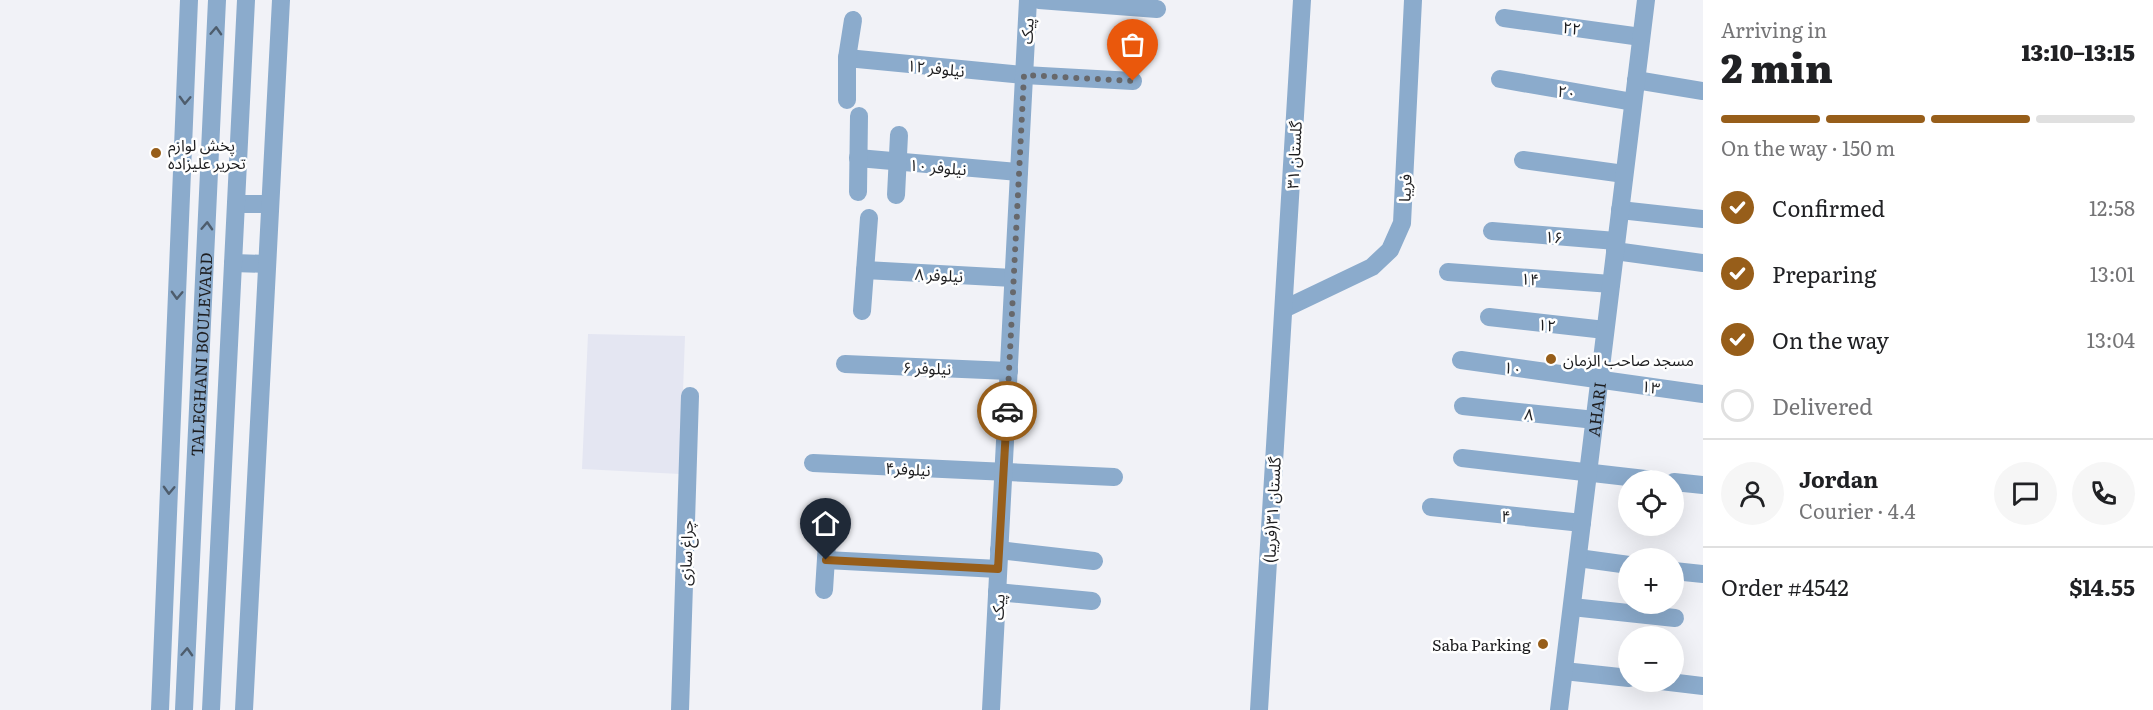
<!DOCTYPE html>
<meta charset="utf-8">
<style>
:root{--surface:#fff;--page:#f6f6f6;--text:#202124;--muted:#757577;--line:#e0e0e0;--accent:#975e1a}
body{margin:0;font-family:Literata,"Noto Sans Arabic",serif;background:var(--page);color:var(--text);height:100vh;display:flex;flex-direction:column;font-size:22px;white-space:nowrap}
*{box-sizing:border-box;margin:0}
p{font-size:20px;color:var(--muted)}
.icon{flex:none;width:33px;height:33px;fill:none;stroke:currentColor;stroke-width:2;stroke-linecap:round;stroke-linejoin:round}
.map{position:relative;flex:1;overflow:hidden}
.side{display:flex;flex-direction:column;background:var(--surface);width:450px}
.side>*{flex:none}
.buttons{position:absolute;left:1618px;top:470px;display:grid;gap:12px}
.buttons a{display:grid;place-items:center;width:66px;height:66px;border-radius:50%;background:var(--surface);box-shadow:0 6px 24px #0002;font-size:30px}
.pin{position:absolute;display:grid;place-items:center;width:51px;height:51px;color:#fff;margin:-62px -26px;border-radius:50% 50% 50% 0;rotate:-45deg;box-shadow:0 0 6px #0007}
.pin .icon{rotate:45deg}
.courier{position:absolute;display:grid;place-items:center;width:60px;height:60px;margin:-30px;border:4px solid #975e1a;border-radius:50%;background:#fff;color:#222;box-shadow:0 2px 8px #0007}
.overview em{font-style:normal;font-weight:800}
.overview div{display:flex;flex-direction:column-reverse}
.overview{display:flex;align-items:center;justify-content:space-between;height:102px;padding:0 18px}
h1{font-size:39px;font-weight:800;line-height:45px}
.bar{display:grid;grid-template-columns:repeat(4,1fr);gap:9px 6px;align-content:center;height:72px;padding:0 18px}
.bar i{height:8px;border-radius:4px;background:var(--line)}
.bar .selected{background:var(--accent)}
.bar p{grid-column:span 4}
.line{display:flex;align-items:center;gap:15px;padding:0 18px;border-top:2px solid var(--line)}
.line div{flex:1}
.round{display:grid;place-items:center;flex:none;width:63px;height:63px;border-radius:32px;background:var(--page)}
ol{padding:0 18px;list-style:none}
li{display:flex;align-items:center;gap:18px;height:66px}
li p{margin-inline-start:auto}
li .icon{padding:6px;border-radius:50%;background:var(--accent);color:#fff;stroke-width:4}
li:last-child{color:var(--muted)}
li i{width:33px;height:33px;border:3px solid var(--line);border-radius:50%}
main{display:flex;flex:1;min-height:0}
.map>svg:first-child{display:block}
</style>
<main>
<div class="map">
<svg width="1703" height="710" viewBox="0 0 1703 710">
<rect width="100%" height="100%" fill="#f1f2f7"/>
<path fill="#e4e6f2" d="M588,334L685,336L680,474L582,469Z"/>
<g fill="none" stroke-linecap="round" stroke-linejoin="round">
<g stroke="#8babcc" stroke-width="18">
<path d="M1039,0L1157,9"/>
<path d="M1504,18L1641,37"/>
<path d="M847,58L1024,75L1133,81"/>
<path d="M1500,79L1633,102"/>
<path d="M1636,80L1703,91"/>
<path d="M847,100V58L853,20"/>
<path d="M858,158L1019,172"/>
<path d="M1523,160L1624,174"/>
<path d="M858,192L859,116"/>
<path d="M896,195L899,135"/>
<path d="M236,204H270"/>
<path d="M1620,210L1703,219"/>
<path d="M1492,231L1616,241"/>
<path d="M1615,251L1703,263"/>
<path d="M233,263L267,264"/>
<path d="M865,270L1013,278"/>
<path d="M1448,272L1611,284"/>
<path d="M1284,309L1372,267L1390,250L1402,223L1413,0"/>
<path d="M862,311L869,218"/>
<path d="M1489,317L1605,330"/>
<path d="M1461,360L1703,394"/>
<path d="M845,364L1009,371"/>
<path d="M1463,406L1595,420"/>
<path d="M1462,458L1654,480"/>
<path d="M813,463L1114,477"/>
<path d="M1674,482L1703,485"/>
<path d="M1431,507L1582,523"/>
<path d="M999,550L1094,561"/>
<path d="M1578,558L1629,565"/>
<path d="M826,560L998,569"/>
<path d="M1674,571L1703,574"/>
<path d="M824,590L828,527"/>
<path d="M997,592L1092,601"/>
<path d="M1572,607L1675,618"/>
<path d="M1564,671L1629,678"/>
<path d="M1661,681L1703,686"/>
<path d="M160,710L189,0"/>
<path id="s1" d="M184,710L217,0"/>
<path d="M211,710L246,0"/>
<path d="M244,710L281,0"/>
<path d="M680,710L690,396"/>
<path d="M991,710L1028,0"/>
<path d="M1259,710L1302,0"/>
<path id="s2" d="M1559,710L1646,0"/>
</g>
</g>
<defs><path id="oneway-chevron" d="M-2-3.5L2.5 0L-2 3.5" fill="none" stroke-width="1.6" stroke-linecap="round" stroke-linejoin="round" transform="scale(1.5)"/></defs>
<g stroke="#4e5d6d">
<use href="#oneway-chevron" transform="translate(216 31) rotate(-87)"/>
<use href="#oneway-chevron" transform="translate(185 100) rotate(92)"/>
<use href="#oneway-chevron" transform="translate(207 226) rotate(-87)"/>
<use href="#oneway-chevron" transform="translate(177 295) rotate(92)"/>
<use href="#oneway-chevron" transform="translate(169 490) rotate(92)"/>
<use href="#oneway-chevron" transform="translate(187 652) rotate(-87)"/>
</g>
<g fill="none" stroke-linecap="round" stroke-linejoin="round">
<path stroke="#67686b" stroke-width="6" stroke-dasharray="0 10.8" d="M1007,411L1024,75L1133,81"/>
<path stroke="#975e1a" stroke-width="8" d="M826,560L998,569L1007,411"/>
</g>
<g fill="#975e1a" stroke="#fff" stroke-width="2">
<circle cx="156" cy="153" r="6"/>
<circle cx="1551" cy="359" r="6"/>
<circle cx="1543" cy="644" r="6"/>
</g>
<g text-anchor="middle" dominant-baseline="central" stroke-width="5" stroke-linejoin="round" paint-order="stroke">
<g font-size="16" fill="#1d1d1f" stroke="#fff">
<text transform="translate(1572 27) rotate(8)">۲۲</text>
<text transform="translate(1026 31) rotate(-87)">پیک</text>
<text transform="translate(936 67) rotate(6)">نیلوفر ۱۲</text>
<text transform="translate(1567 91) rotate(9)">۲۰</text>
<text transform="translate(1293 155) rotate(-87)">گلستان ۳۱</text>
<text transform="translate(938 166) rotate(5)">نیلوفر ۱۰</text>
<text transform="translate(1404 188) rotate(-87)">فریبا</text>
<text transform="translate(1554 236) rotate(4)">۱۶</text>
<text transform="translate(939 274) rotate(3)">نیلوفر ۸</text>
<text transform="translate(1530 278) rotate(4)">۱۴</text>
<text transform="translate(1547 324) rotate(6)">۱۲</text>
<text stroke="none"><textPath href="#s1" startOffset="356">TALEGHANI BOULEVARD</textPath></text>
<text transform="translate(927 367) rotate(2)">نیلوفر ۶</text>
<text transform="translate(1513 367) rotate(8)">۱۰</text>
<text transform="translate(1651 386) rotate(9)">۱۳</text>
<text stroke="none"><textPath href="#s2" startOffset="303">AHARI</textPath></text>
<text transform="translate(1529 413) rotate(6)">۸</text>
<text transform="translate(908 468) rotate(3)">نیلوفر۴</text>
<text transform="translate(1271 510) rotate(-87)">گلستان ۳۱(فریبا)</text>
<text transform="translate(1506 515) rotate(6)">۴</text>
<text transform="translate(685 553) rotate(-88)">چراغ سازی</text>
<text transform="translate(997 607) rotate(-87)">پیک</text>
</g>
<g font-size="16" fill="#1d1d1f" stroke="#fff" text-anchor="start">
<text x="168" y="144">پخش لوازم<tspan x="168" dy="18">تحریر علیزاده</tspan></text>
<text x="1563" y="359">مسجد صاحب الزمان</text>
<text x="1531" y="644" text-anchor="end">Saba Parking</text>
</g>
</g>
</svg>
<div class="buttons">
<a><svg class="icon" aria-label="locate" viewBox="0 0 24 24"><circle cx="12" cy="12" r="6"/><path d="M12 2v4M12 18v4M2 12h4M18 12h4"/></svg></a>
<a>+</a>
<a>−</a>
</div>
<div class="pin" style="left:1133px;top:81px;background:#ea580c"><svg class="icon" aria-label="bag" viewBox="0 0 24 24"><path d="M5 8h14l-1 12H6zM9 8a3 3 0 0 1 6 0"/></svg></div>
<div class="pin" style="left:826px;top:560px;background:#1f2937"><svg class="icon" aria-label="home" viewBox="0 0 24 24"><path d="M3 11l9-7 9 7M6 9v11h12V9"/></svg></div>
<div class="courier" style="left:1007px;top:411px"><svg class="icon" aria-label="car" viewBox="0 0 24 24"><path d="M5 17H2v-5l4-1 3-4h7l3 4 3 1v5h-3M9 17h6M6 11h13"/><circle cx="7" cy="17" r="2"/><circle cx="17" cy="17" r="2"/></svg></div>
</div>
<section class="side">
<div class="overview"><div><h1>2 min</h1><p>Arriving in</p></div><em>13:10–13:15</em></div>
<div class="bar"><i class="selected"></i><i class="selected"></i><i class="selected"></i><i></i><p>On the way · 150 m</p></div>
<ol>
<li><svg class="icon" aria-label="check" viewBox="0 0 24 24"><path d="M5 12l5 5 9-10"/></svg>Confirmed<p>12:58</p></li>
<li><svg class="icon" aria-label="check" viewBox="0 0 24 24"><path d="M5 12l5 5 9-10"/></svg>Preparing<p>13:01</p></li>
<li><svg class="icon" aria-label="check" viewBox="0 0 24 24"><path d="M5 12l5 5 9-10"/></svg>On the way<p>13:04</p></li>
<li><i></i>Delivered</li>
</ol>
<div class="line" style="height:108px"><a class="round"><svg class="icon" aria-label="person" viewBox="0 0 24 24"><circle cx="12" cy="8" r="4"/><path d="M4 21q1-7 8-7t8 7"/></svg></a><div><b>Jordan</b><p>Courier · 4.4</p></div><a class="round"><svg class="icon" aria-label="chat" viewBox="0 0 24 24"><path d="M4 5h16v11H9l-5 4z"/></svg></a><a class="round"><svg class="icon" aria-label="phone" viewBox="0 0 24 24"><path d="M5 4h4l2 5-3 2q2 4 5 5l2-3 5 2v4C11 20 4 13 5 4z"/></svg></a></div>
<div class="line" style="height:78px"><div>Order #4542</div><b>$14.55</b></div>
</section>
</main>
